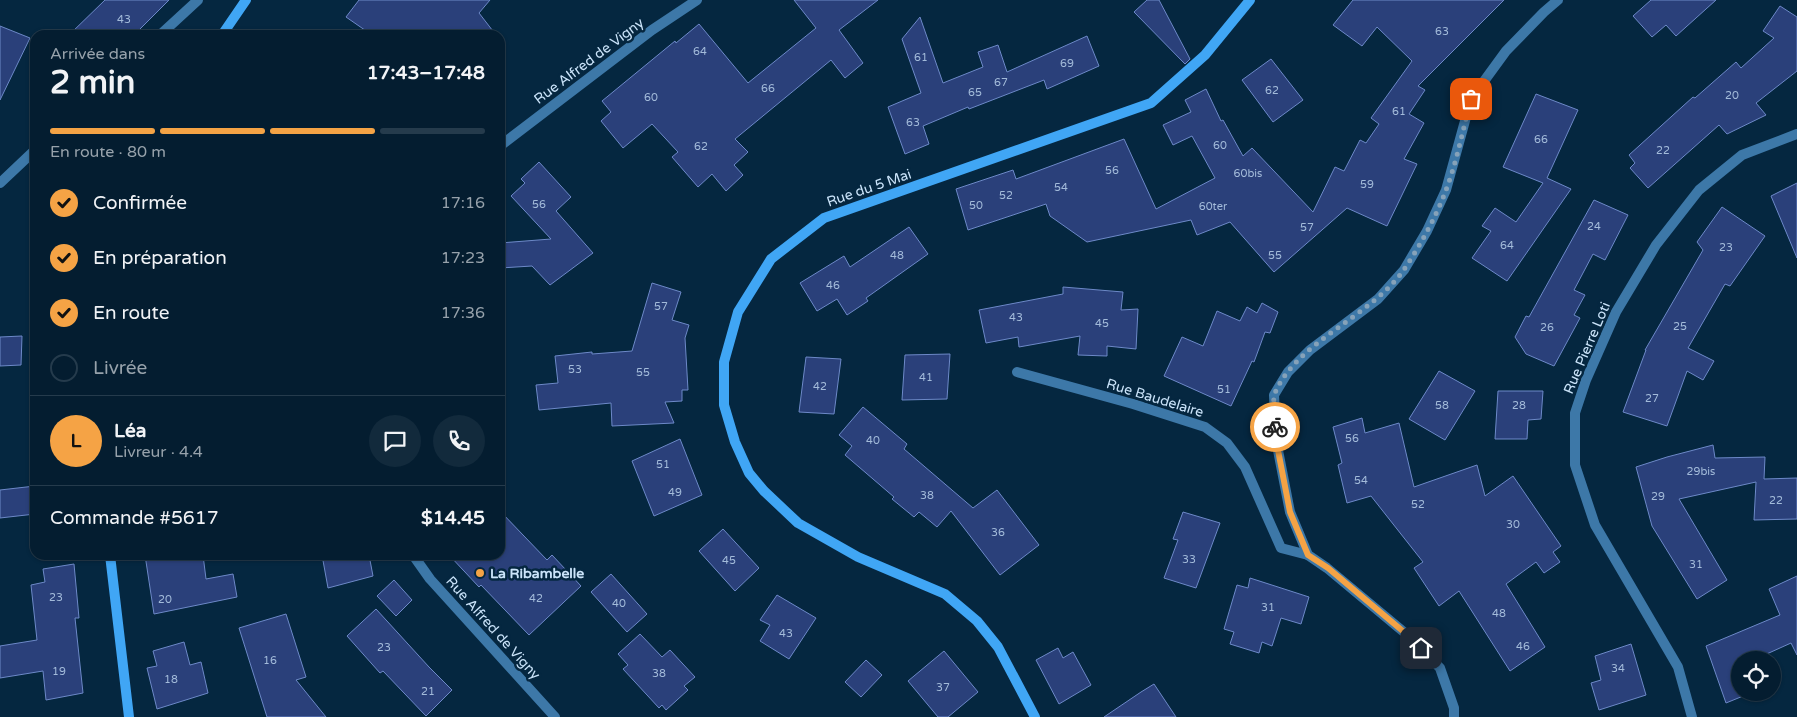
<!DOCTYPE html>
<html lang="fr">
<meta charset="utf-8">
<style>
:root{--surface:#041d30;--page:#122a3c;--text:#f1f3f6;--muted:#97a2ab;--line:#253b4c;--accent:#f5a345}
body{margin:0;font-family:"Varela Round",sans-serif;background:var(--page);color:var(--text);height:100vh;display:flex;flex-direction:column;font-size:19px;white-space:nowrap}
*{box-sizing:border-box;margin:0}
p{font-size:16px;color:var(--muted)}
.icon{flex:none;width:28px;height:28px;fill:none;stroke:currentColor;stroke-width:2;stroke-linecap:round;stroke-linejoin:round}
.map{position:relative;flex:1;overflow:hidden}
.panel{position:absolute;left:30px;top:30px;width:475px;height:530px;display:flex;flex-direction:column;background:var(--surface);border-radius:15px;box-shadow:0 1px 4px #0004,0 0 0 1px var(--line)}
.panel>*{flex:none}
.fabs{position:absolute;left:1731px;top:651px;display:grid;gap:10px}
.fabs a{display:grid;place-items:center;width:50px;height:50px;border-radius:50%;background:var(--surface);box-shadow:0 1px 4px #0004,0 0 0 1px var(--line);font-size:25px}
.pin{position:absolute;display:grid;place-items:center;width:42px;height:42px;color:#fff;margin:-21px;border-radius:10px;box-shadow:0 2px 8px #0006}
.courier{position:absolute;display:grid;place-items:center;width:50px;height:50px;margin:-25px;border:4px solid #f5a345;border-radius:50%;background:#fff;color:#222;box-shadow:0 1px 6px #0007}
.head em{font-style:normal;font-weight:800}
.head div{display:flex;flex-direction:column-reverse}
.head{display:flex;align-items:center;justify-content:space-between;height:85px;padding:0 20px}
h1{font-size:32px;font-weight:800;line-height:38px}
.bar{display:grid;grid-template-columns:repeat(4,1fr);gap:8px 5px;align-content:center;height:60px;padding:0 20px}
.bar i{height:6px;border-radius:4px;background:var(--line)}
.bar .on{background:var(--accent)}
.bar p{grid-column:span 4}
.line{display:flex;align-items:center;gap:12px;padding:0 20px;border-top:1px solid var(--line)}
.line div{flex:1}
.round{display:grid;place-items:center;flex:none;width:52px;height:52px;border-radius:26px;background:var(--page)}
ol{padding:0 20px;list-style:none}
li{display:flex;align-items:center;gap:15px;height:55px}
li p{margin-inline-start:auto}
li .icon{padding:5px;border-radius:50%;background:var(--accent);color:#111;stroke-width:4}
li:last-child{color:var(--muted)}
li i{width:28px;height:28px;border:2px solid var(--line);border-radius:50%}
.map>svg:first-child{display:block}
</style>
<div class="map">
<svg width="1797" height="717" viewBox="0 0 1797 717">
<rect width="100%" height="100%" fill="#052740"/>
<g fill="#2a407a" stroke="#6d89c8">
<path d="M105,0H169L134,35H69Z"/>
<path d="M359,0H490L479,13L496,35H372L346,17Z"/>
<path d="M794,0H878L839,30L863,63L845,78L831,60L735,139L748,152L734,165L743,175L726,191L712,174L698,187L672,157L678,152L652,124L623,148L601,121L611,112L602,101L675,41L676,43L699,24L748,83L816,28Z"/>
<path d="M1147,0H1159L1190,59L1185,64L1134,12Z"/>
<path d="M1353,0H1504L1418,86L1425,90L1409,114L1424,123L1404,159L1417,164L1387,226L1347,208L1274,272L1230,222L1197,235L1191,220L1087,242L1050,216L1046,204L968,230L956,189L1013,170L1016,179L1124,139L1156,209L1215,178L1192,136L1173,145L1163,125L1191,112L1185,100L1206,89L1221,121L1223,120L1243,156L1252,148L1313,212L1335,167L1344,171L1360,140L1366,143L1379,124L1371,118L1412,61L1377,27L1362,46L1333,25Z"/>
<path d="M1651,0H1716L1676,36L1666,25L1652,37L1633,16Z"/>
<path d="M1780,6L1797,17V71L1756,103L1766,115L1727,134L1719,125L1648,188L1630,168L1635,163L1629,155L1693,97L1695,98L1736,62L1741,68L1774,38L1763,31Z"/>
<path d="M920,17L943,83L983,67L978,52L998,45L1007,72L1087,36L1099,66L1047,89L1044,80L969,109L968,107L923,126L929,144L905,154L888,107L921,93L902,39Z"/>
<path d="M0,26L30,38L0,100Z"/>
<path d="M1271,59L1303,100L1273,122L1242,80Z"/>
<path d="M1536,94L1578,110L1547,178L1571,189L1507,281L1472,258L1491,231L1482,226L1495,208L1516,222L1543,183L1503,167Z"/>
<path d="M539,162L571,197L556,211L593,253L550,285L532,266L500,268V243L551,239L511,196L525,183L521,179Z"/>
<path d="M1797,183V258L1771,196Z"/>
<path d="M1594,200L1628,215L1605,260L1593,254L1574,290L1585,295L1574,315L1580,318L1554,366L1526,354L1515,337L1526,316L1529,317Z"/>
<path d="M1722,207L1765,236L1730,286L1725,284L1688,348L1714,361L1703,380L1687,371L1667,426L1623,412L1646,350H1645L1703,250L1697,242Z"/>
<path d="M909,227L928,254L866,298L868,301L847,315L837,299L817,311L800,283L844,256L850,267Z"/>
<path d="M652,283L681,292L672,320L689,325L685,338L688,390H682V401L665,402L674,423L612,426L611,403L539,410L536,385L558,383L555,356L592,352V354L632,351Z"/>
<path d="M1063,287L1123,292L1121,310L1138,309L1136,349L1107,346V356L1078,355L1080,336L1019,347L1018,337L986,343L979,310L1063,294Z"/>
<path d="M1262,303L1278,312L1270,333L1265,332L1254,362L1252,361L1231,406L1164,376L1182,337L1203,346L1217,311L1240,321L1247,307L1257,313Z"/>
<path d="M22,336L21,365L0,366V337Z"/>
<path d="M950,354L947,399L902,400L905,355Z"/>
<path d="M806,357L841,359L834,414L799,412Z"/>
<path d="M1439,371L1475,391L1445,440L1409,419Z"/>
<path d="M1498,391H1543L1541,419L1528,420L1527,439H1495Z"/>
<path d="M863,407L907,444L904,449L973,508L997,490L1039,545L1000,575L951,511L937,527L919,512L914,517L892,499L894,497L845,455L852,446L839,435Z"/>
<path d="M1362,418L1365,433L1399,423L1414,487L1477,465L1485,496L1513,476L1561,546L1553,552L1560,562L1544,573L1536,562L1506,584L1545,647L1510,671L1459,591L1439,606L1414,568L1423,562L1371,496L1347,503L1338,465L1342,463L1333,427Z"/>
<path d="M680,439L702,495L654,516L632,461Z"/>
<path d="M1713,445L1715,458L1765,457L1764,479L1797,478V519L1754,520L1756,482L1679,499L1727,580L1697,599L1652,526L1636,467L1667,457Z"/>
<path d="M35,486V514L0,518V490Z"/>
<path d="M500,511L547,560L552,555L581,586L529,635L481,585L479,587L449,555H500Z"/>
<path d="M1183,512L1220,523L1196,588L1164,578L1178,540L1173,539Z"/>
<path d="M723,529L759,568L735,591L699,551Z"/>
<path d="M145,555H203L206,579L233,574L237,597L154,614Z"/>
<path d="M322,555H369L373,576L328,588Z"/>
<path d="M74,564L79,618H75L83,693L46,700L43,671L0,678V646L37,640L31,585L45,582L43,569Z"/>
<path d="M611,574L647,614L627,632L591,592Z"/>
<path d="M1797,576V655L1791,643L1760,657L1761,660H1740V692H1753L1726,703L1706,646L1780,615L1769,589Z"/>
<path d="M1250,578L1309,597L1301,624L1281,618L1272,646L1262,642L1259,653L1230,644L1234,632L1224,629L1237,585L1248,588Z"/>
<path d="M394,580L412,600L396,616L377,596Z"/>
<path d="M777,595L816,618L789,659L760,641L770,625L760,620Z"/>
<path d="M376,609L429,667L452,690L426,716L383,671L380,673L347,636Z"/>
<path d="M286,614L306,677L296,680L326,717H267L239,628Z"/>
<path d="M640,634L662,657L670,650L695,677L684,686L688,690L666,710L662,705L659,708L623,669L628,665L618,654Z"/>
<path d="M184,642L190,665L201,662L208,693L157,709L147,668L157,666L153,651Z"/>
<path d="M1631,644L1646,695L1599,710L1591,683L1601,680L1595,656Z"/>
<path d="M1058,648L1063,658L1073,652L1091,685L1059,704L1036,660Z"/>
<path d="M944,651L978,692L948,717H938L908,681Z"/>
<path d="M866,660L882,675L861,697L845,682Z"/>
<path d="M1154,684L1176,717H1104L1141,692Z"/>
</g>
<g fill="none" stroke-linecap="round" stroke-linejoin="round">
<g stroke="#3d78a8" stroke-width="10">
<path d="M160,35L198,0"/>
<path d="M0,183L35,150"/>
</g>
<g stroke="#3d78a8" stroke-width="10">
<path d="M500,146L652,30L697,0"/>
<path d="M1017,372L1133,404L1205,427L1227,443L1245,467L1281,548L1308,555"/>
<path d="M413,555L430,579L555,717"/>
<path d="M1454,717V708L1440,668L1411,638L1327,568L1308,555L1290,512L1276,440L1274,395L1288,372L1310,350L1378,299L1404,270L1427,231L1446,190L1471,99L1506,51L1544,12L1558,0"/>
<path d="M1692,717L1678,667L1595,525L1575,465V413L1586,380L1616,312L1656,245L1699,190L1742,155L1797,134"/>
</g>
<g stroke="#40a6f5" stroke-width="10">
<path d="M222,35L246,0"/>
<path d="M110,555L129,717"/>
<path d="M1035,717L998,647L977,621L945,594L858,557L798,523L764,491L749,473L735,442L724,405V362L738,312L771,259L824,218L1151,103L1205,55L1250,0"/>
</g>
</g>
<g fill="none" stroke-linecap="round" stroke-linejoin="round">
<path stroke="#86a2b9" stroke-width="5" stroke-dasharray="0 9" d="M1275,427C1275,419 1272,400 1275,393C1297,341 1373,316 1405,268C1421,244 1436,217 1446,190C1457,161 1463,129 1471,99"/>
<path stroke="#f5a345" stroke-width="6" d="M1275,427L1276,440L1290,512L1308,555L1328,568L1411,638L1421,648"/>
</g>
<circle fill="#f5a345" stroke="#052740" stroke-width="2" cx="480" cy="573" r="5"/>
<g text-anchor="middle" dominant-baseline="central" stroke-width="5" stroke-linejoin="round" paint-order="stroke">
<g font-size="11" fill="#a3bbda">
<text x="124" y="19">43</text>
<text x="1442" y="31">63</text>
<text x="700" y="51">64</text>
<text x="921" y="57">61</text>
<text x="1067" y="63">69</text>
<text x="1001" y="82">67</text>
<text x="768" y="88">66</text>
<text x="1272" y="90">62</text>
<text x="975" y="92">65</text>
<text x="1732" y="95">20</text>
<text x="651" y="97">60</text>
<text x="1399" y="111">61</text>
<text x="913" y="122">63</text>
<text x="1541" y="139">66</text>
<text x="1220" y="145">60</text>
<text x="701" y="146">62</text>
<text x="1663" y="150">22</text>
<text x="1112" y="170">56</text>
<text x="1248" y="173">60bis</text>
<text x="1367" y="184">59</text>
<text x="1061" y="187">54</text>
<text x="1006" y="195">52</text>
<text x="539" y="204">56</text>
<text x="976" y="205">50</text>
<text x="1213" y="206">60ter</text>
<text x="1594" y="226">24</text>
<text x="1307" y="227">57</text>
<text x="1507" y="245">64</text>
<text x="1726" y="247">23</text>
<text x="897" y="255">48</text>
<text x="1275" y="255">55</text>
<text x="833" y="285">46</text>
<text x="661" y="306">57</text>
<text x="1016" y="317">43</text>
<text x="1102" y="323">45</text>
<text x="1680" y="326">25</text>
<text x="1547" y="327">26</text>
<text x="575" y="369">53</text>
<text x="643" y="372">55</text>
<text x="926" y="377">41</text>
<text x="820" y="386">42</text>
<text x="1224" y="389">51</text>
<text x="1652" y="398">27</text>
<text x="1442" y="405">58</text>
<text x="1519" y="405">28</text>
<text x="1352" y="438">56</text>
<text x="873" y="440">40</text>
<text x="663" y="464">51</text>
<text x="1701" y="471">29bis</text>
<text x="1361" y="480">54</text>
<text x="675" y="492">49</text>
<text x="927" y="495">38</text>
<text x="1658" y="496">29</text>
<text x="1776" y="500">22</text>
<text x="1418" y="504">52</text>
<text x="1513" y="524">30</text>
<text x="998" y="532">36</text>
<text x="1189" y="559">33</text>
<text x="729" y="560">45</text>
<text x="1696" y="564">31</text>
<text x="56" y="597">23</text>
<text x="536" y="598">42</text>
<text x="165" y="599">20</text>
<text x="619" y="603">40</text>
<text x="1268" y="607">31</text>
<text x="1499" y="613">48</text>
<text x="786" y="633">43</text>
<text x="1523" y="646">46</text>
<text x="384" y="647">23</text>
<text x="270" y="660">16</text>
<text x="1618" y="668">34</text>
<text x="59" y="671">19</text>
<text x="659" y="673">38</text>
<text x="171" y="679">18</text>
<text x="943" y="687">37</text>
<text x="428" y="691">21</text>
</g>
<g font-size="14" fill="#cbe4fa" stroke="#052740">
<text transform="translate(589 61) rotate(-37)">Rue Alfred de Vigny</text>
<text transform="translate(869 188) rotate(-19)">Rue du 5 Mai</text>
<text transform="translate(1587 348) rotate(-67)">Rue Pierre Loti</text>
<text transform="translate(1155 398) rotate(17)">Rue Baudelaire</text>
<text transform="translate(493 628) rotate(48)">Rue Alfred de Vigny</text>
</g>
<g font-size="14" font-weight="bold" fill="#cbe4fa" stroke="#052740" text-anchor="start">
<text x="490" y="573">La Ribambelle</text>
</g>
</g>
</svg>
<div class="fabs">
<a><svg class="icon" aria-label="locate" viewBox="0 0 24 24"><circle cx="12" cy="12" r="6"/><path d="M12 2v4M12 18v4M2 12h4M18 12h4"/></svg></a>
</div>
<div class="pin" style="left:1471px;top:99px;background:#ea580c"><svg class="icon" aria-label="bag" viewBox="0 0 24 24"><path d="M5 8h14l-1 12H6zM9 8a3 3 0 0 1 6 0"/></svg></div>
<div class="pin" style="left:1421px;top:648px;background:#1f2937"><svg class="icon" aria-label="home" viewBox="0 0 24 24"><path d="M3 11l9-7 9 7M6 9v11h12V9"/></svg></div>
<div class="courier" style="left:1275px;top:427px"><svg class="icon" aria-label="bike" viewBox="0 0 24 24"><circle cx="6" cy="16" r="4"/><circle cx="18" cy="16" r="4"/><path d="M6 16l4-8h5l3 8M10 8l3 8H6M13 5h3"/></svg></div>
<section class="panel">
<div class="head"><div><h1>2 min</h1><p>Arrivée dans</p></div><em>17:43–17:48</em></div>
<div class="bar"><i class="on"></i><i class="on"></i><i class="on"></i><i></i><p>En route · 80 m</p></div>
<ol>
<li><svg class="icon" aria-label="check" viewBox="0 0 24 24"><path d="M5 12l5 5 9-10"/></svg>Confirmée<p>17:16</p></li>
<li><svg class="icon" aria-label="check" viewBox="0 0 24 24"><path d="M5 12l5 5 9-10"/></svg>En préparation<p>17:23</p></li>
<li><svg class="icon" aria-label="check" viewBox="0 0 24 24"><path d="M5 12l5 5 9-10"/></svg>En route<p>17:36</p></li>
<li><i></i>Livrée</li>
</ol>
<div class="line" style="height:90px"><b class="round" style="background:var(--accent);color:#111">L</b><div><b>Léa</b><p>Livreur · 4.4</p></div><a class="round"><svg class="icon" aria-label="chat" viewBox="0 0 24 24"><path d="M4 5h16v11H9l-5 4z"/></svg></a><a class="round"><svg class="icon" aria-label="phone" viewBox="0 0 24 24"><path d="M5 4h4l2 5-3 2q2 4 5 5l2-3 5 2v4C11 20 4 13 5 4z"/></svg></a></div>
<div class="line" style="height:65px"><div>Commande #5617</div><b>$14.45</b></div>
</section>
</div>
